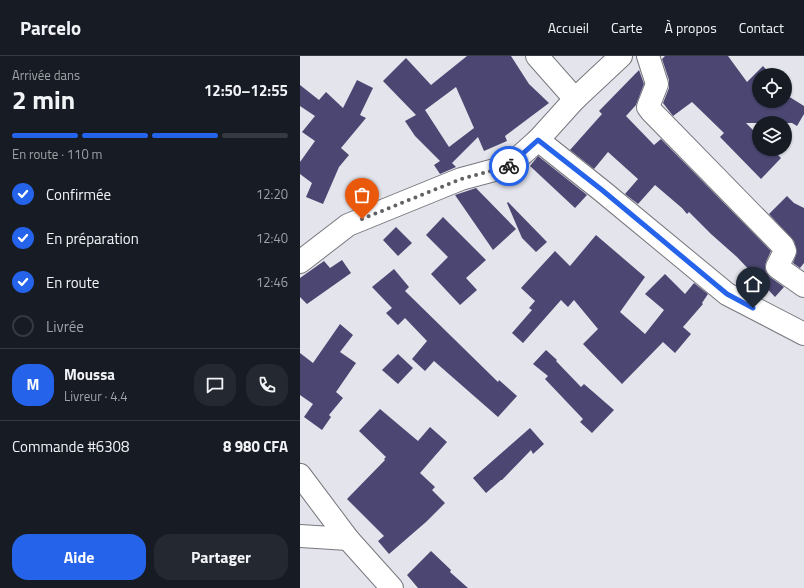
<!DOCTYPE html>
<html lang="fr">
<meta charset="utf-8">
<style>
:root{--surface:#171b24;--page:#242831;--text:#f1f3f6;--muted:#9ea1a6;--line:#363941;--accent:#2563eb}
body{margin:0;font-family:"Titillium Web",sans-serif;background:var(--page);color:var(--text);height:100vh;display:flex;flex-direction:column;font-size:15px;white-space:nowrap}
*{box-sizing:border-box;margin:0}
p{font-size:13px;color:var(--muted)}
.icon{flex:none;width:22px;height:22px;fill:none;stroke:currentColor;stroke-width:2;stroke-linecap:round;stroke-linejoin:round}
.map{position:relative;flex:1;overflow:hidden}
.side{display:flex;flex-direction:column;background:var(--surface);width:300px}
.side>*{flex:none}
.tools{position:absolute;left:452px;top:12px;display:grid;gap:8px}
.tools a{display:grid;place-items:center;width:40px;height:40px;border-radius:50%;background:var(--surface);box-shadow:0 1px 3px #0004;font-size:20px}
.pin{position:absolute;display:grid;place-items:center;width:34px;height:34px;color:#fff;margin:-41px -17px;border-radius:50% 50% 50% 0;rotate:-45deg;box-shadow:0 0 4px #0007}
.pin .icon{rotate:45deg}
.courier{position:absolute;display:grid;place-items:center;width:40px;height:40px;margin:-20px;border:3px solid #2563eb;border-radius:50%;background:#fff;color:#222;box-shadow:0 1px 5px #0007}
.head em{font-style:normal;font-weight:700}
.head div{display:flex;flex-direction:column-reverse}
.head{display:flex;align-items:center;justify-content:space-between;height:68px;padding:0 12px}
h1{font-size:26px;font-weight:700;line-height:30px}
.bar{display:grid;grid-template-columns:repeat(4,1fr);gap:6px 4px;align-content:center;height:48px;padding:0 12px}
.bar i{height:5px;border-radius:3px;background:var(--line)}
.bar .current{background:var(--accent)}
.bar p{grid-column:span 4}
.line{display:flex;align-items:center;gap:10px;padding:0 12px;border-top:1px solid var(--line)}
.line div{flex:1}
.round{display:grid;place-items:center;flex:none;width:42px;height:42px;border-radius:16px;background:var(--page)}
ol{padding:0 12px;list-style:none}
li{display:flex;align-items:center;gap:12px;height:44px}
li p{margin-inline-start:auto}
li .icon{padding:4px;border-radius:50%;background:var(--accent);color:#fff;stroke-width:4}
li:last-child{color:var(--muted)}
li i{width:22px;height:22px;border:2px solid var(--line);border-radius:50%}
.cta{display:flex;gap:8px;margin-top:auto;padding:8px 12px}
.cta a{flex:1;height:46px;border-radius:16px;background:var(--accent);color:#fff;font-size:16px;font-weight:700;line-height:46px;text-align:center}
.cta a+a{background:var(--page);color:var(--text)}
header{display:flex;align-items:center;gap:24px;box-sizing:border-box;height:56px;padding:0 20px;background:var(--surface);border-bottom:1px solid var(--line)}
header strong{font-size:19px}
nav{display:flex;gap:22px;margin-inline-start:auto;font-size:14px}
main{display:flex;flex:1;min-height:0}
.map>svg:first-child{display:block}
</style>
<header>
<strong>Parcelo</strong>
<nav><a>Accueil</a><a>Carte</a><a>À propos</a><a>Contact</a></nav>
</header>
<main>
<section class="side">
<div class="head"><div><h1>2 min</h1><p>Arrivée dans</p></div><em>12:50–12:55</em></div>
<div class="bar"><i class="current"></i><i class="current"></i><i class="current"></i><i></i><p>En route · 110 m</p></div>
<ol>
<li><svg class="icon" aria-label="check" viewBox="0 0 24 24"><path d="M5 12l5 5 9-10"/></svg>Confirmée<p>12:20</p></li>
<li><svg class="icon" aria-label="check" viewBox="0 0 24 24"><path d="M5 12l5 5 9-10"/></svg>En préparation<p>12:40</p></li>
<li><svg class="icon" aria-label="check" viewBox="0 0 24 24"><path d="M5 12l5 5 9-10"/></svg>En route<p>12:46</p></li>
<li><i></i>Livrée</li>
</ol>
<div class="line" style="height:72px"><b class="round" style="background:var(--accent);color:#fff">M</b><div><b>Moussa</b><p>Livreur · 4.4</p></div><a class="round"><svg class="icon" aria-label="chat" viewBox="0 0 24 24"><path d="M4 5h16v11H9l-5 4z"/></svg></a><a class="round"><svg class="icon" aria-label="phone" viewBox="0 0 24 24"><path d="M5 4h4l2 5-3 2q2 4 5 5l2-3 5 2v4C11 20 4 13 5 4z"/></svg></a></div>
<div class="line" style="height:52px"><div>Commande #6308</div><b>8 980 CFA</b></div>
<div class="cta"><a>Aide</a><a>Partager</a></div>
</section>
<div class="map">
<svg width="504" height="532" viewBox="0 0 504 532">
<rect width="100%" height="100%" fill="#e4e4ec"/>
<g fill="#4b4772" fill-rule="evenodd">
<path d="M167,0H211L229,28L249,47L205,80L207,85L184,95L178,81L152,107L156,111L140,118L134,109L140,105L115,80L105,65L116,59L83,25L106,2L131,29ZM156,31L174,72L149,91L125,54Z"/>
<path d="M365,0H428L447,26L463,10L471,19H459V45H485V33L490,38L488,40L504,50V58L497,70L492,67H446L459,80V93H472L481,102L461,123L420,81L424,77L392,46L373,60L363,47L369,32V24L362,3Z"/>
<path d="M339,14L344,28L336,49L326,60L354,89L361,83L471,195L466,206L465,211L466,216L470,221L484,231L475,241L437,201L411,178L389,156L387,158L382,152L355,129L338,148L325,138L338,123L308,96L294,113L270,94L302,58L299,55Z"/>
<path d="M57,24L73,32L60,59L66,62L41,92L49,99L39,111L23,148L6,141L12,127L0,118V106L15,85L2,76L15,60L0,50V29L19,44L26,36L43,52Z"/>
<path d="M238,100L287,139L275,152L230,110Z"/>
<path d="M176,132L216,173L193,194L155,139Z"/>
<path d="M487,140L494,147L504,152V207L500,212L493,207L497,196L494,185L469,158Z"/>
<path d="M208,146L247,186L236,196L222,182L207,147Z"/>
<path d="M143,161L186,204L166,222L177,234L160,249L131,218L148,201L126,179Z"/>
<path d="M96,171L112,187L98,200L83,184Z"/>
<path d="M296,179L345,221L320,256L345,278L364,254L345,238L365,218L385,238L394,227L408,238L402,247L403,248L383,271L391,278L375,297L363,286L322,328L283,288L298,273L274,244L268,251L261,244L223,287L212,277L232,254L229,252L235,245L221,232L255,195L270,210Z"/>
<path d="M42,204L51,217L7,248L0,241V222L24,205L30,212Z"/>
<path d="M94,213L109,231L105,235L198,326L199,324L217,340L198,361L134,305L125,315L112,303L127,285L105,262L98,269L86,257L92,252L72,231Z"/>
<path d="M40,268L53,279L40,296L56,307L36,336L43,342L29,359L31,361L22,374L4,361L13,348L0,339V297L13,307Z"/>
<path d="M246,294L257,304L256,305L281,331L284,328L314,354L292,377L280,366L283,363L245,323L248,320L233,308Z"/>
<path d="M98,298L113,312L98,328L82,314Z"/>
<path d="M80,353L118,385L130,371L147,386L120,417L135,431L132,434L145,447L126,466L89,498L78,485L84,480L47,443L85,404L84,403L86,401L59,375Z"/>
<path d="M230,372L244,388L233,398L231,394L202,424H201L186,437L173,422Z"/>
<path d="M131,495L151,514L150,516L168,532H118L107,519Z"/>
</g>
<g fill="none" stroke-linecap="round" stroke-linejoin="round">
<g stroke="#77777e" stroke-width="24">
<g id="minor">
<path d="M237,0L275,43"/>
<path d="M348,0L357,28L348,51L351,55L483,190L485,195L477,211L504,230"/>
<path d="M238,84L301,134L427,238L504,278"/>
<path d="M0,206L48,169L161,123L209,110L238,84L275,43L321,0"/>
<path d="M0,419L48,483L92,532"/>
<path d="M0,480L48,483"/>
</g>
</g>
<use href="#minor" stroke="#fff" stroke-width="22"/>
</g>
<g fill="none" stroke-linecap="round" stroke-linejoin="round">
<path stroke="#616166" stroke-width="4" stroke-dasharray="0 7.2" d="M62,163L161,123L209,110"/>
<path stroke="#2563eb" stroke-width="5" d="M209,110L238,84L302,134L427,238L453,252"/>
</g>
</svg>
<div class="tools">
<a><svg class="icon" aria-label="locate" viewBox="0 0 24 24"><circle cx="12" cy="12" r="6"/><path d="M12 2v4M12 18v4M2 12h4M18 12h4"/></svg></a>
<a><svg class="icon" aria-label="layers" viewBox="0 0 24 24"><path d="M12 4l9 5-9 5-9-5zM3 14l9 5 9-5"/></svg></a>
</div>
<div class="pin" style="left:62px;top:163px;background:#ea580c"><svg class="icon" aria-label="bag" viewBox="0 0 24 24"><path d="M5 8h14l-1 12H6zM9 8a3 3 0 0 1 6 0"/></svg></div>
<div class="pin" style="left:453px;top:252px;background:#1f2937"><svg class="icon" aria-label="home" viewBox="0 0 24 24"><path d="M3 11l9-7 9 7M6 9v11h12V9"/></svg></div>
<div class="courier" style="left:209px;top:110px"><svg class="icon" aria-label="bike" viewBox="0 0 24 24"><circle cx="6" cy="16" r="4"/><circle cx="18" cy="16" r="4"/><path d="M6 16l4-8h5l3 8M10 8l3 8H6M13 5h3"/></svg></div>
</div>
</main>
